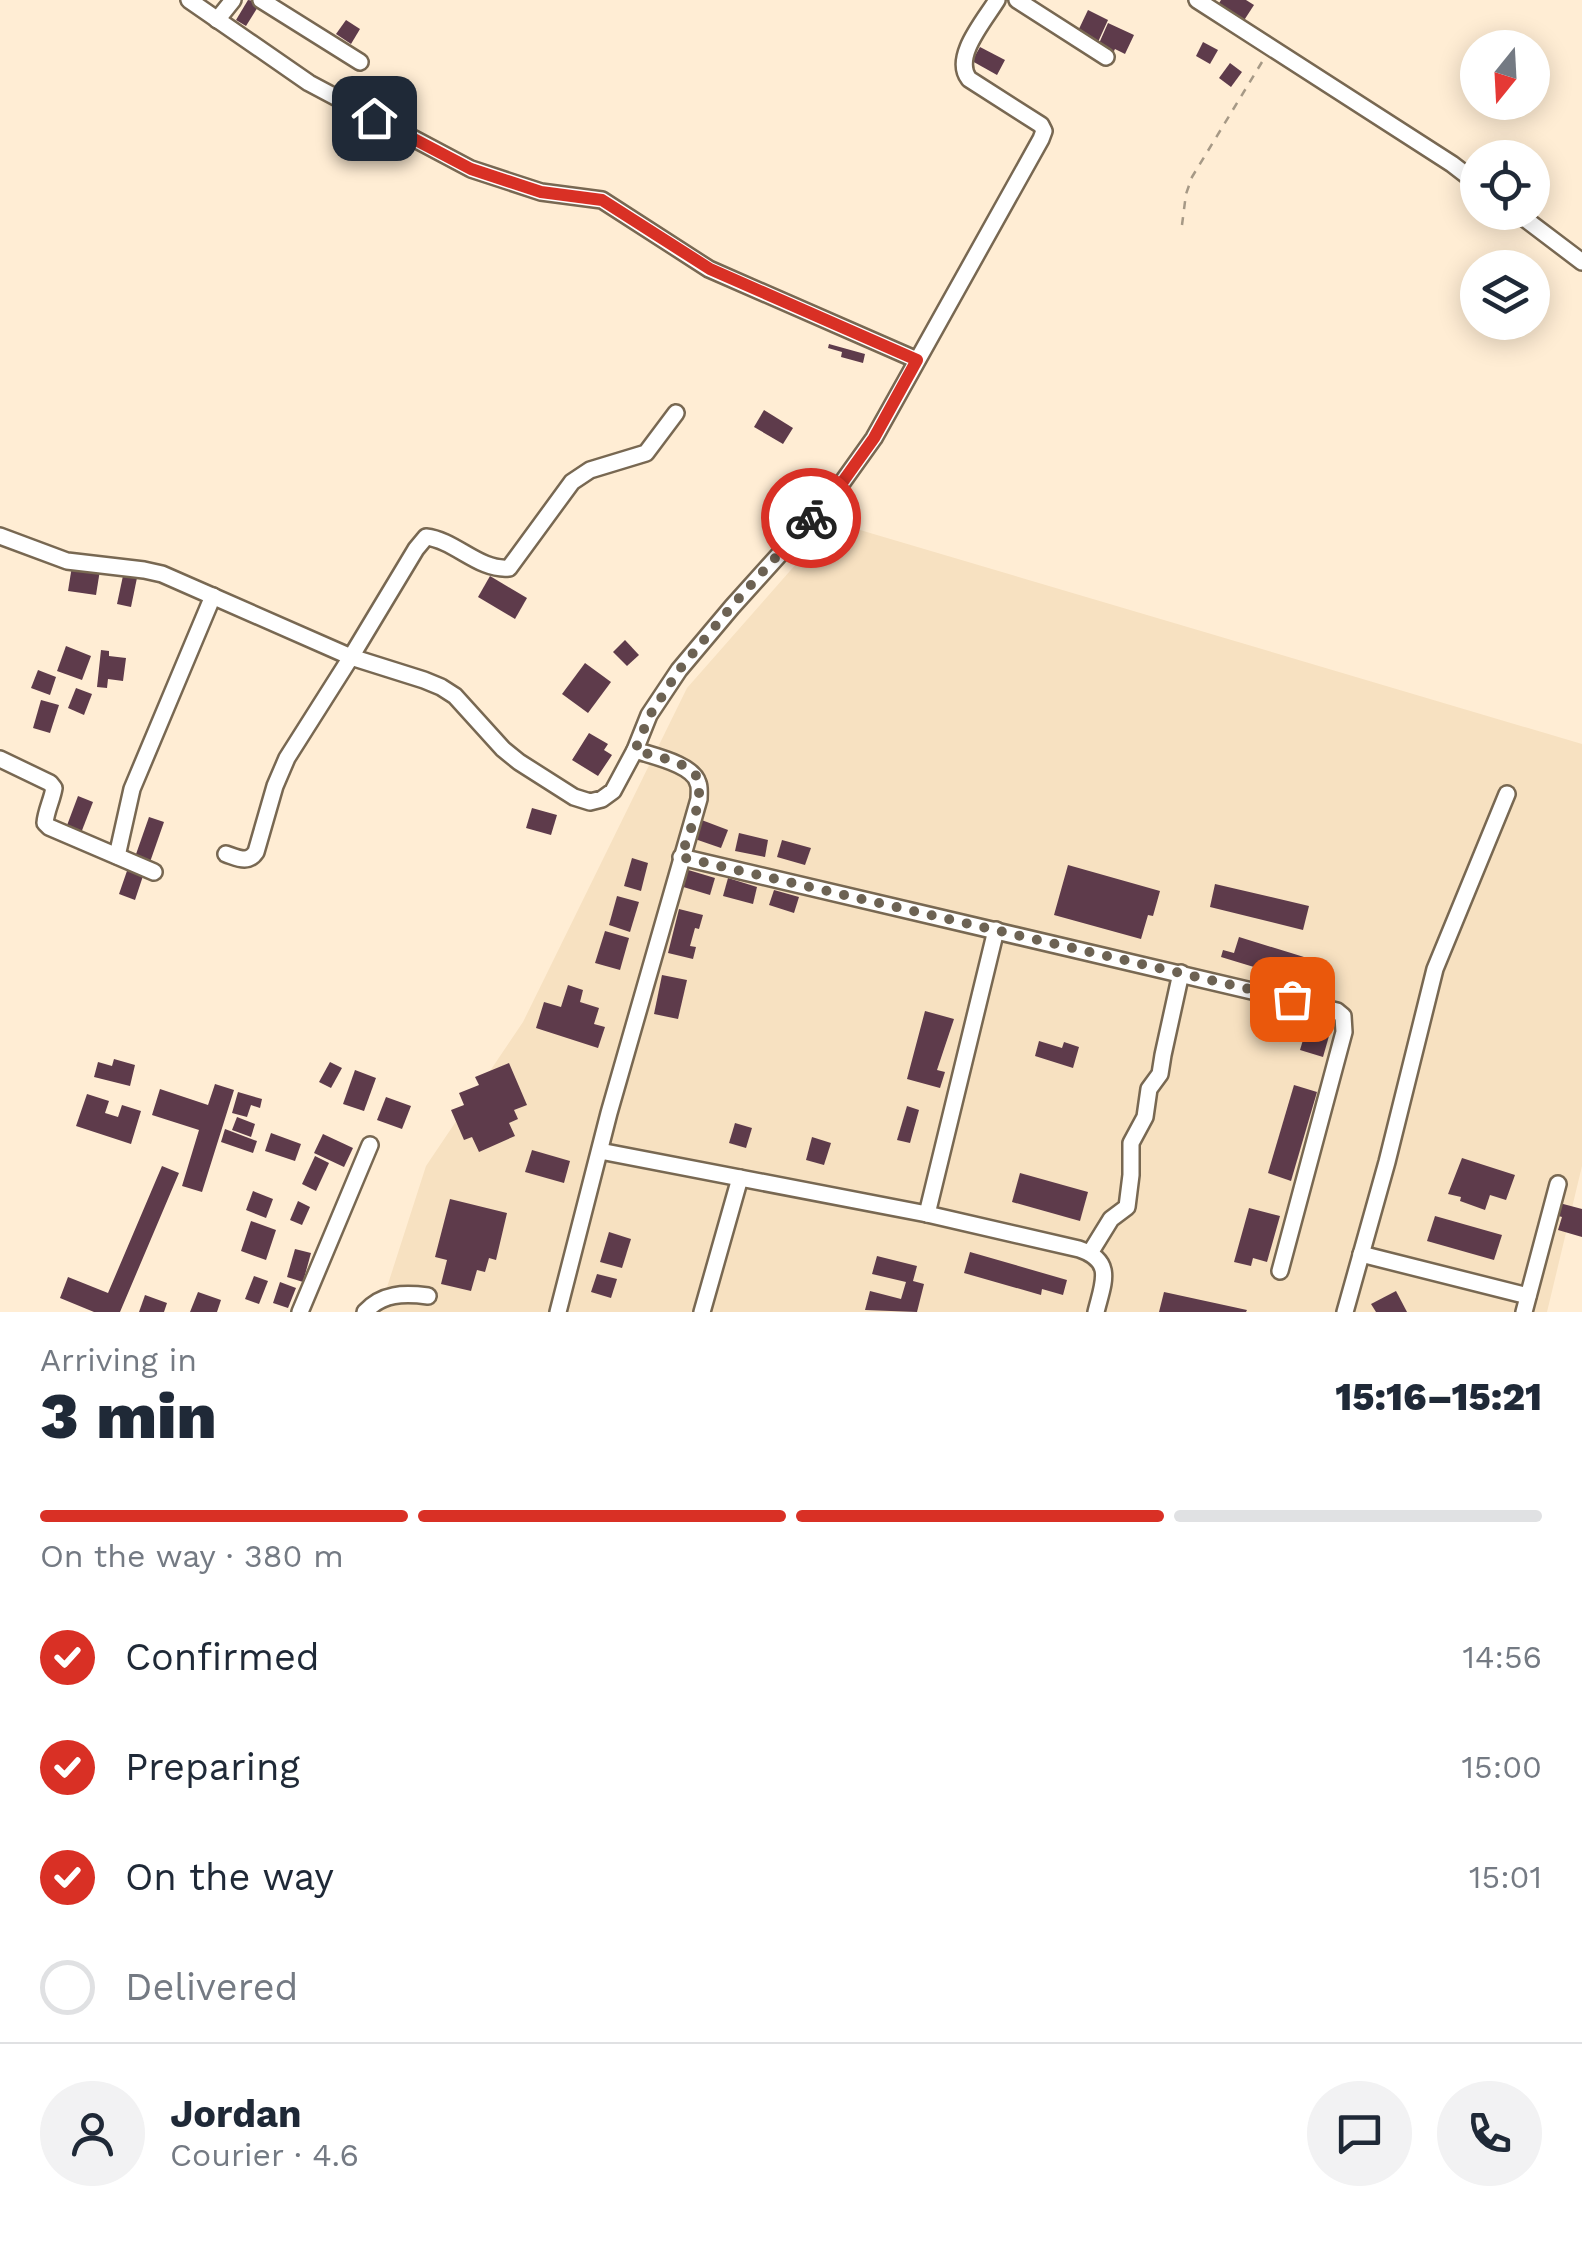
<!DOCTYPE html>
<meta charset="utf-8">
<style>
:root{--surface:#fff;--page:#f2f2f3;--text:#1f2937;--muted:#747a83;--line:#e0e1e3;--accent:#d93025}
body{margin:0;font-family:"Work Sans",sans-serif;background:var(--page);color:var(--text);height:100vh;display:flex;flex-direction:column;font-size:38px;white-space:nowrap}
*{box-sizing:border-box;margin:0}
p{font-size:32px;color:var(--muted)}
.icon{flex:none;width:55px;height:55px;fill:none;stroke:currentColor;stroke-width:2;stroke-linecap:round;stroke-linejoin:round}
.map{position:relative;height:1312px;overflow:hidden}
.drawer{display:flex;flex-direction:column;background:var(--surface);flex:1}
.drawer>*{flex:none}
.needle{width:65px;rotate:198deg}
.tools{position:absolute;left:1460px;top:30px;display:grid;gap:20px}
.tools a{display:grid;place-items:center;width:90px;height:90px;border-radius:50%;background:var(--surface);box-shadow:0 5px 25px #0003;font-size:50px}
.pin{position:absolute;display:grid;place-items:center;width:85px;height:85px;color:#fff;margin:-42px;border-radius:20px;box-shadow:0 5px 15px #0006}
.courier{position:absolute;display:grid;place-items:center;width:100px;height:100px;margin:-50px;border:8px solid #d93025;border-radius:50%;background:#fff;color:#222;box-shadow:0 2px 12px #0007}
.headline em{font-style:normal;font-weight:800}
.headline div{display:flex;flex-direction:column-reverse}
.headline{display:flex;align-items:center;justify-content:space-between;height:170px;padding:0 40px}
h1{font-size:65px;font-weight:800;line-height:75px}
.bar{display:grid;grid-template-columns:repeat(4,1fr);gap:15px 10px;align-content:center;height:120px;padding:0 40px}
.bar i{height:12px;border-radius:8px;background:var(--line)}
.bar .selected{background:var(--accent)}
.bar p{grid-column:span 4}
.line{display:flex;align-items:center;gap:25px;padding:0 40px;border-top:2px solid var(--line)}
.line div{flex:1}
.round{display:grid;place-items:center;flex:none;width:105px;height:105px;border-radius:52px;background:var(--page)}
ol{padding:0 40px;list-style:none}
li{display:flex;align-items:center;gap:30px;height:110px}
li p{margin-inline-start:auto}
li .icon{padding:10px;border-radius:50%;background:var(--accent);color:#fff;stroke-width:4}
li:last-child{color:var(--muted)}
li i{width:55px;height:55px;border:5px solid var(--line);border-radius:50%}
.map>svg:first-child{display:block}
</style>
<div class="map">
<svg width="1582" height="1312" viewBox="0 0 1582 1312">
<rect width="100%" height="100%" fill="#ffedd4"/>
<path fill="#f7e1c1" d="M833,522L1582,744V1166L1547,1312H379L426,1166L523,1022L687,688Z"/>
<g fill="#5e3b4b">
<path d="M248,0L261,2L246,26L236,20Z"/>
<path d="M1221,0H1246L1254,5L1241,25L1216,8Z"/>
<path d="M1088,10L1108,20L1098,42L1077,33Z"/>
<path d="M346,20L360,29L351,44L336,34Z"/>
<path d="M1108,23L1134,35L1125,54L1115,49L1112,55L1097,48Z"/>
<path d="M1203,42L1218,50L1210,64L1196,56Z"/>
<path d="M980,47L1005,60L997,75L972,61Z"/>
<path d="M1230,63L1242,72L1231,87L1219,78Z"/>
<path d="M829,344L865,354L863,363L841,357L842,352L828,348Z"/>
<path d="M764,410L793,428L783,444L754,427Z"/>
<path d="M72,566L100,570L96,595L68,591Z"/>
<path d="M124,571L138,573L131,607L117,604Z"/>
<path d="M490,576L527,598L515,619L478,597Z"/>
<path d="M625,640L639,655L627,666L613,652Z"/>
<path d="M66,646L91,656L82,680L57,671Z"/>
<path d="M101,650L109,651V656L126,658L123,681L108,679L107,688L97,687Z"/>
<path d="M585,663L611,682L588,713L562,694Z"/>
<path d="M38,670L56,677L50,695L31,688Z"/>
<path d="M76,688L92,694L84,715L68,708Z"/>
<path d="M41,700L59,705L50,733L33,728Z"/>
<path d="M589,733L608,744L604,750L612,755L598,776L572,760Z"/>
<path d="M78,796L93,802L81,833L66,828Z"/>
<path d="M532,808L557,815L551,835L526,828Z"/>
<path d="M149,817L164,822L150,862L135,857Z"/>
<path d="M699,819L728,830L721,848L692,838Z"/>
<path d="M739,833L768,840L765,857L735,851Z"/>
<path d="M782,840L811,848L805,865L777,857Z"/>
<path d="M632,858L648,863L641,891L624,886Z"/>
<path d="M1068,865L1160,891L1153,916L1148,915L1141,939L1054,915Z"/>
<path d="M128,868L144,873L135,900L119,894Z"/>
<path d="M685,869L715,878L710,895L680,886Z"/>
<path d="M728,878L757,887L753,904L723,896Z"/>
<path d="M1215,884L1309,906L1303,930L1210,907Z"/>
<path d="M774,890L799,897L794,913L769,905Z"/>
<path d="M617,896L639,902L630,932L609,925Z"/>
<path d="M679,909L703,915L699,929L695,928L690,946L696,947L693,959L668,953Z"/>
<path d="M605,931L629,938L620,970L595,963Z"/>
<path d="M1239,937L1304,957L1297,980L1221,957L1223,950L1234,953Z"/>
<path d="M662,975L687,980L678,1019L654,1014Z"/>
<path d="M568,985L583,990L580,1002L599,1008L594,1024L605,1027L598,1048L536,1028L544,1002L561,1007Z"/>
<path d="M925,1011L954,1019L937,1070L945,1072L940,1088L907,1079Z"/>
<path d="M1310,1016L1333,1022L1323,1057L1300,1050Z"/>
<path d="M1039,1041L1062,1048L1064,1042L1079,1047L1073,1068L1035,1056Z"/>
<path d="M114,1059L135,1065L130,1086L94,1077L98,1062L112,1066Z"/>
<path d="M330,1062L342,1068L331,1088L319,1082Z"/>
<path d="M509,1063L527,1105L514,1110L518,1119L509,1123L515,1136L479,1152L472,1137L464,1140L451,1110L464,1105L459,1093L479,1085L475,1077Z"/>
<path d="M355,1070L376,1078L364,1111L343,1104Z"/>
<path d="M215,1084L234,1090L202,1192L182,1186L199,1130L152,1115L160,1089L208,1105Z"/>
<path d="M1294,1085L1317,1092L1291,1181L1268,1173Z"/>
<path d="M238,1092L262,1099L260,1108L251,1105L247,1117L232,1113Z"/>
<path d="M87,1094L109,1101L105,1113L118,1117L122,1105L141,1111L131,1144L76,1126Z"/>
<path d="M386,1097L411,1106L402,1129L377,1120Z"/>
<path d="M907,1106L919,1110L910,1143L897,1140Z"/>
<path d="M237,1117L255,1124L251,1137L232,1130Z"/>
<path d="M735,1123L752,1128L746,1148L729,1143Z"/>
<path d="M225,1129L257,1141L253,1153L221,1142Z"/>
<path d="M271,1133L301,1144L295,1161L265,1151Z"/>
<path d="M323,1134L353,1148L344,1167L314,1153Z"/>
<path d="M812,1137L831,1143L824,1165L806,1160Z"/>
<path d="M532,1150L570,1161L564,1183L525,1172Z"/>
<path d="M315,1156L329,1163L316,1191L302,1184Z"/>
<path d="M1462,1158L1515,1175L1506,1200L1490,1195L1485,1210L1460,1201L1461,1197L1448,1194Z"/>
<path d="M162,1166L179,1173L120,1312H94L60,1298L68,1277L108,1293Z"/>
<path d="M1020,1173L1088,1192L1080,1221L1012,1202Z"/>
<path d="M253,1191L273,1199L266,1218L246,1210Z"/>
<path d="M450,1199L507,1213L496,1260L489,1258L485,1272L477,1270L471,1291L441,1284L447,1260L435,1257Z"/>
<path d="M298,1201L310,1207L302,1225L290,1220Z"/>
<path d="M1552,1201L1582,1209V1237L1558,1230L1562,1217L1548,1213Z"/>
<path d="M1249,1208L1280,1216L1267,1262L1253,1258L1251,1266L1234,1262Z"/>
<path d="M1435,1216L1502,1235L1494,1260L1427,1241Z"/>
<path d="M251,1221L276,1230L266,1260L241,1251Z"/>
<path d="M609,1232L631,1239L622,1268L600,1262Z"/>
<path d="M295,1249L311,1253L303,1282L287,1277Z"/>
<path d="M970,1252L1067,1280L1063,1295L1042,1289L1041,1295L964,1273Z"/>
<path d="M877,1256L917,1266L913,1281L924,1284L917,1312L865,1310L870,1291L901,1299L906,1282L872,1274Z"/>
<path d="M597,1274L617,1279L611,1298L591,1292Z"/>
<path d="M254,1276L268,1281L259,1304L245,1299Z"/>
<path d="M280,1282L296,1288L288,1308L273,1303Z"/>
<path d="M1396,1291L1407,1312H1376L1371,1304Z"/>
<path d="M198,1292L221,1300L217,1312H190Z"/>
<path d="M1164,1292L1247,1310L1246,1312H1159Z"/>
<path d="M145,1295L167,1303L164,1312H139Z"/>
</g>
<g fill="none" stroke-linecap="round" stroke-linejoin="round">
<g stroke="#786852" stroke-width="20">
<g id="minor">
<path d="M189,0L309,83L471,169L541,192L602,200L709,269L917,360"/>
<path d="M261,0L360,62"/>
<path d="M1017,0L1106,57"/>
<path d="M1197,0L1452,164L1478,184"/>
<path d="M217,20L233,0"/>
<path d="M1516,212L1582,262"/>
<path d="M0,536L67,561L144,570L162,574L351,657L424,680L441,687L455,696L503,749L519,762L574,797L590,802L602,799L613,791L635,750L649,715L679,670L732,607L834,494L874,438L1041,139L1044,131L1041,125L969,79C952,57 985,20 997,0"/>
<path d="M0,759L50,783L54,788C52,800 46,811 45,823L49,827L154,872"/>
<path d="M226,854C238,858 248,864 256,852L275,786L287,758L351,657L416,549L426,537C455,540 479,571 509,568L572,482L590,470L646,453L676,413"/>
<path d="M117,856L132,789L213,596"/>
<path d="M681,857L1337,1011L1343,1016L1344,1032L1280,1271"/>
<path d="M600,1151L927,1214L1079,1249C1115,1261 1103,1283 1096,1312"/>
<path d="M927,1214L996,930"/>
<path d="M1090,1253L1111,1219L1127,1207L1131,1175V1143L1145,1117L1149,1089L1160,1074L1163,1055L1181,973"/>
<path d="M1361,1254L1528,1296"/>
<path d="M300,1312L370,1145"/>
<path d="M365,1312C382,1293 404,1293 428,1296"/>
<path d="M558,1312L609,1113L699,799C699,795 700,787 698,783C693,764 652,756 635,750"/>
<path d="M702,1312L740,1178"/>
<path d="M1345,1312L1387,1162L1435,969L1507,794"/>
<path d="M1524,1312L1558,1184"/>
</g>
</g>
<path stroke="#a69986" stroke-width="2.5" stroke-dasharray="8 8" stroke-linecap="butt" d="M1182,225L1186,194L1192,177L1262,62"/>
<use href="#minor" stroke="#fff" stroke-width="15"/>
</g>
<g fill="none" stroke-linecap="round" stroke-linejoin="round">
<path stroke="#6c6253" stroke-width="10" stroke-dasharray="0 18" d="M811,518L732,606L679,670L650,715L635,750C652,756 681,760 694,773C709,789 687,838 681,857L1292,999"/>
<path stroke="#d93025" stroke-width="12" d="M374,118L471,169L541,192L602,200L710,269L917,360L874,438L834,494L811,518"/>
</g>
</svg>
<div class="tools">
<a><svg class="needle" viewBox="-14 -14 28 28"><path d="M0-13l5 13h-10z" fill="#e53935"/><path d="M0 13l5-13h-10z" fill="#747a83"/></svg></a>
<a><svg class="icon" aria-label="locate" viewBox="0 0 24 24"><circle cx="12" cy="12" r="6"/><path d="M12 2v4M12 18v4M2 12h4M18 12h4"/></svg></a>
<a><svg class="icon" aria-label="layers" viewBox="0 0 24 24"><path d="M12 4l9 5-9 5-9-5zM3 14l9 5 9-5"/></svg></a>
</div>
<div class="pin" style="left:1292px;top:999px;background:#ea580c"><svg class="icon" aria-label="bag" viewBox="0 0 24 24"><path d="M5 8h14l-1 12H6zM9 8a3 3 0 0 1 6 0"/></svg></div>
<div class="pin" style="left:374px;top:118px;background:#1f2937"><svg class="icon" aria-label="home" viewBox="0 0 24 24"><path d="M3 11l9-7 9 7M6 9v11h12V9"/></svg></div>
<div class="courier" style="left:811px;top:518px"><svg class="icon" aria-label="bike" viewBox="0 0 24 24"><circle cx="6" cy="16" r="4"/><circle cx="18" cy="16" r="4"/><path d="M6 16l4-8h5l3 8M10 8l3 8H6M13 5h3"/></svg></div>
</div>
<section class="drawer">
<div class="headline"><div><h1>3 min</h1><p>Arriving in</p></div><em>15:16–15:21</em></div>
<div class="bar"><i class="selected"></i><i class="selected"></i><i class="selected"></i><i></i><p>On the way · 380 m</p></div>
<ol>
<li><svg class="icon" aria-label="check" viewBox="0 0 24 24"><path d="M5 12l5 5 9-10"/></svg>Confirmed<p>14:56</p></li>
<li><svg class="icon" aria-label="check" viewBox="0 0 24 24"><path d="M5 12l5 5 9-10"/></svg>Preparing<p>15:00</p></li>
<li><svg class="icon" aria-label="check" viewBox="0 0 24 24"><path d="M5 12l5 5 9-10"/></svg>On the way<p>15:01</p></li>
<li><i></i>Delivered</li>
</ol>
<div class="line" style="height:180px"><a class="round"><svg class="icon" aria-label="person" viewBox="0 0 24 24"><circle cx="12" cy="8" r="4"/><path d="M4 21q1-7 8-7t8 7"/></svg></a><div><b>Jordan</b><p>Courier · 4.6</p></div><a class="round"><svg class="icon" aria-label="chat" viewBox="0 0 24 24"><path d="M4 5h16v11H9l-5 4z"/></svg></a><a class="round"><svg class="icon" aria-label="phone" viewBox="0 0 24 24"><path d="M5 4h4l2 5-3 2q2 4 5 5l2-3 5 2v4C11 20 4 13 5 4z"/></svg></a></div>
</section>
